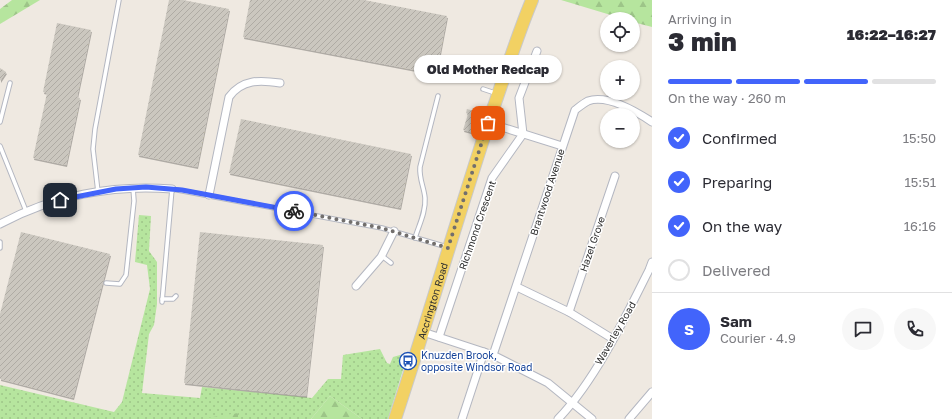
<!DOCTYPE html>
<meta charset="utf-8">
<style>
:root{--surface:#fff;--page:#f7f7f7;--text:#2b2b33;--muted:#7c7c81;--line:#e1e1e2;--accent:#4264fb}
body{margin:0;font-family:"Golos Text",sans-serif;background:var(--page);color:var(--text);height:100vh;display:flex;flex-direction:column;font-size:15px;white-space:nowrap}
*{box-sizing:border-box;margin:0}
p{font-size:13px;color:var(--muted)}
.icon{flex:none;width:22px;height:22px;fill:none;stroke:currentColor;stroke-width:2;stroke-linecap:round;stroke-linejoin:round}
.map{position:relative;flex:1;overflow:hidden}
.sheet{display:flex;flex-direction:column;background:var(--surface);width:300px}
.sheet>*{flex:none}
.tools{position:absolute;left:600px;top:12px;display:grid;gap:8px}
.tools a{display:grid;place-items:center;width:40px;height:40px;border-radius:50%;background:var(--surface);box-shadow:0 1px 3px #0004;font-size:20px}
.pin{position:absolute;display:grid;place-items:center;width:34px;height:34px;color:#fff;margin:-17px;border-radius:8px;box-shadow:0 2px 6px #0006}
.courier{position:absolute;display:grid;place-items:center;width:40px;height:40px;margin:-20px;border:3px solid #4264fb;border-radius:50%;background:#fff;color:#222;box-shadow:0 1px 5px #0007}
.bubble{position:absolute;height:28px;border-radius:14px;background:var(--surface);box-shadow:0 1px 3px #0004;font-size:13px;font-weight:800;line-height:28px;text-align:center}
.headline em{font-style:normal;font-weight:800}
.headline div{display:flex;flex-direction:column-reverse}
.headline{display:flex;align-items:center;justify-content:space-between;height:68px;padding:0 16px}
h1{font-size:26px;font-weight:800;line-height:30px}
.bar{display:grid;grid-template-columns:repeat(4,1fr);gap:6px 4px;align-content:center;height:48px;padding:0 16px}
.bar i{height:5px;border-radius:3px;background:var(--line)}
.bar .selected{background:var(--accent)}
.bar p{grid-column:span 4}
.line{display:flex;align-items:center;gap:10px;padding:0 16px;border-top:1px solid var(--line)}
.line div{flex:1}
.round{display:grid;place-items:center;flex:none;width:42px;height:42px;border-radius:21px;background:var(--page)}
ol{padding:0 16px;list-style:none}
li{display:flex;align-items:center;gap:12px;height:44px}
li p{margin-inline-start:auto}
li .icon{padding:4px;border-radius:50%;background:var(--accent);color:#fff;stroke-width:4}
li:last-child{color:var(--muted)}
li i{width:22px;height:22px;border:2px solid var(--line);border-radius:50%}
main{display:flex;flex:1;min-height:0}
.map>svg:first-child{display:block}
</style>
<main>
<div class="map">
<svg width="652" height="419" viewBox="0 0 652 419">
<defs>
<pattern id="grass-dots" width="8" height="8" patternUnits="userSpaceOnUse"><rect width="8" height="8" fill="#b6e59e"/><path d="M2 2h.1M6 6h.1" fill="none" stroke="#9dc588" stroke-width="1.8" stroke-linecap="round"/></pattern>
<pattern id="forest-firs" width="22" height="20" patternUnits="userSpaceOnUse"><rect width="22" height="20" fill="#b6e59e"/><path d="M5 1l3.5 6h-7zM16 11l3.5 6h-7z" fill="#9dc588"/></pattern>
<pattern id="building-hatch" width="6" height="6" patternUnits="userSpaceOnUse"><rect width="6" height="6" fill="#cbc7bf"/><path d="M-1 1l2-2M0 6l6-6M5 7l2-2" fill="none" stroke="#afaba4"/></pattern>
<filter id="shadow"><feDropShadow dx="1" dy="2" stdDeviation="0" flood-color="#0004"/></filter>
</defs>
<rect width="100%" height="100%" fill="#efe9e1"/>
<path fill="url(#grass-dots)" d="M139,215L151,216L149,251L157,262V304L154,325L149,334L142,393L200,398L202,387L312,398L328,379H341L343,355L380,349L387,363L390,364L393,357L400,355L404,357L406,360L388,419H362L330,396L311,419H238V414L216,419H0V385L114,412L122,402L150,289L147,265L135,262Z"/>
<g fill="url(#forest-firs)">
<path d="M12,0H40L0,24V9Z"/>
<path d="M561,0H652V27L633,22V19H624Z"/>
<path d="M330,396L362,419H311Z"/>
<path d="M238,413V419H203L207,418Z"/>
</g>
<g fill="url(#building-hatch)" filter="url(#shadow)">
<path d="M169,0H183L229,9L197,167L138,155Z"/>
<path d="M250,0H364L447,16L436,74L243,37Z"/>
<path d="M57,23L91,30L77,97L80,98L66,165L33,158L47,93L43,92Z"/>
<path d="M0,68L6,72L0,81Z"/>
<path d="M467,109L481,113L479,119L477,118L474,133L463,130L468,114L466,113Z"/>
<path d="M241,119L411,154L400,208L229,173Z"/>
<path d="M21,232L110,254L73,398L0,379V314Z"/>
<path d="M200,232L323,245L306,396L184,383Z"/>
</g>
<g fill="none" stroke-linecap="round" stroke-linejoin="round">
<g stroke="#b4b7c1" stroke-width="5.5">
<g id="service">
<path d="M483,89L495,93"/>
<path d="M0,122L10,83"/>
<path d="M0,146L26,211"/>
<path d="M98,192L93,149L95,129L119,0"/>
<path d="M415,238C419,225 426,212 425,198C424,187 419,179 420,167L438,96"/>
<path d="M0,242V248"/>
<path d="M382,256L391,263"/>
<path d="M106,283L120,284L126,275L134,201L133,188"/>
<path d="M162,299H173L176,296"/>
<path d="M162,302L172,189L382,228L447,247"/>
</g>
</g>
<g stroke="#b4b7c1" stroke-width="9">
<g id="minor">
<path d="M489,123L562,146"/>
<path d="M209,195L229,97C242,79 260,80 280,83"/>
<path d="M0,224C52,196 113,184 172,189"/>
<path d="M356,286L381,257L394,231"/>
<path d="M517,287L569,312L613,339"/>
<path d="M569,312L615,176"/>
<path d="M423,332L493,355L548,383L592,419"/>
<path d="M439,337L492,178L523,134L519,98L537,51"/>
<path d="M493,355L575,110C579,107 584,103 588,101C607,94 637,112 652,122"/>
<path d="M462,419L484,352"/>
<path d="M558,419C595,381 625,318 649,270L652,262"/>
<path d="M629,419L652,392"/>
</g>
</g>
<g stroke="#c9c9c9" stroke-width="14">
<g id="primary">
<path id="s1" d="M395,419C429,316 459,212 493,109C506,72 517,36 532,0"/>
</g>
</g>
<use href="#service" stroke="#fff" stroke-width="3.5"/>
<use href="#minor" stroke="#fff" stroke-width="7"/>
<use href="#primary" stroke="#f2d163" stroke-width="12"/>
</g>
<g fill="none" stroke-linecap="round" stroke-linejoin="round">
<path stroke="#726f6d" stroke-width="4" stroke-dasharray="0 7.2" d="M294,211L382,228L448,248L488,123"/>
<path stroke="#4264fb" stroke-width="5" d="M60,200L116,189L146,187L182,190L294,211"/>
</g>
<defs>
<g id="bus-ring" transform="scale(0.9)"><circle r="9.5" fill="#fff" stroke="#1a4fb4" stroke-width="1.5"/><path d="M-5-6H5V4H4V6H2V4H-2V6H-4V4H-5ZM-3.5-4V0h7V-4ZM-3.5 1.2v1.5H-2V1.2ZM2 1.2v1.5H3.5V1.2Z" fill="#1a4fb4"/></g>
</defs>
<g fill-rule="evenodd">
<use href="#bus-ring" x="408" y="361"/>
</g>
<g text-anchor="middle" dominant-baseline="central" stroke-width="3" stroke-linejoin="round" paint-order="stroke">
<g font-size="10" fill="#2e2e2e" stroke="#fff">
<text transform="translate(547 192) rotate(-72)">Brantwood Avenue</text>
<text transform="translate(477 225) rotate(-71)">Richmond Crescent</text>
<text transform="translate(592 244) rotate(-71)">Hazel Grove</text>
<text stroke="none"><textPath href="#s1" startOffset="124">Accrington Road</textPath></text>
<text transform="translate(615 333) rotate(-60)">Waverley Road</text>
</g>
<g font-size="10" fill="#164399" stroke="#fff" text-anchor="start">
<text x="421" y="355">Knuzden Brook,<tspan x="421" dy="12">opposite Windsor Road</tspan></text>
</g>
</g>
</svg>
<div class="tools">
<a><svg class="icon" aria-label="locate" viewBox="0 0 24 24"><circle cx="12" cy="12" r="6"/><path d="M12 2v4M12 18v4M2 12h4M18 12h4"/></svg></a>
<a>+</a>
<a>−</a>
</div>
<div class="pin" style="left:488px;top:123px;background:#ea580c"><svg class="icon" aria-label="bag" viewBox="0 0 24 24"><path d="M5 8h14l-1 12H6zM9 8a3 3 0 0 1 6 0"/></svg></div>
<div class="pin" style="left:60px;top:200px;background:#1f2937"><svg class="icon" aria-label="home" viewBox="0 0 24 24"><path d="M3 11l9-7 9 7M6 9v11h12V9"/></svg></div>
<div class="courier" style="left:294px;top:211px"><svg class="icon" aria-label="bike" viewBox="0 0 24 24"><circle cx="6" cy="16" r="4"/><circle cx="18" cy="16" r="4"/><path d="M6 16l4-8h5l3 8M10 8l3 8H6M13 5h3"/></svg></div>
<div class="bubble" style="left:414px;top:55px;width:148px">Old Mother Redcap</div>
</div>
<section class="sheet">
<div class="headline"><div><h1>3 min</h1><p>Arriving in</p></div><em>16:22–16:27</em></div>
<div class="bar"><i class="selected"></i><i class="selected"></i><i class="selected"></i><i></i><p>On the way · 260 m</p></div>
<ol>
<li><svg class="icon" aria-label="check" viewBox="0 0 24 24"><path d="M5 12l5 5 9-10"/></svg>Confirmed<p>15:50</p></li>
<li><svg class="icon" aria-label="check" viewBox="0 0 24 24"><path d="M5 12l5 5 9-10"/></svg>Preparing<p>15:51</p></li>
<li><svg class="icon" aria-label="check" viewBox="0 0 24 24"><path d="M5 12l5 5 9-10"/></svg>On the way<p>16:16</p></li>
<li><i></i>Delivered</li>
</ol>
<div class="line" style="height:72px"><b class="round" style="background:var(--accent);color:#fff">S</b><div><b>Sam</b><p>Courier · 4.9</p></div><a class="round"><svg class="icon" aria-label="chat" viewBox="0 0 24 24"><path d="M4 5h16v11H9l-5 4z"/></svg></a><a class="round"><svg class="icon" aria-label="phone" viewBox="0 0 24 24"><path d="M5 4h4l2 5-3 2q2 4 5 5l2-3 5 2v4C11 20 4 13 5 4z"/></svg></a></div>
</section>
</main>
